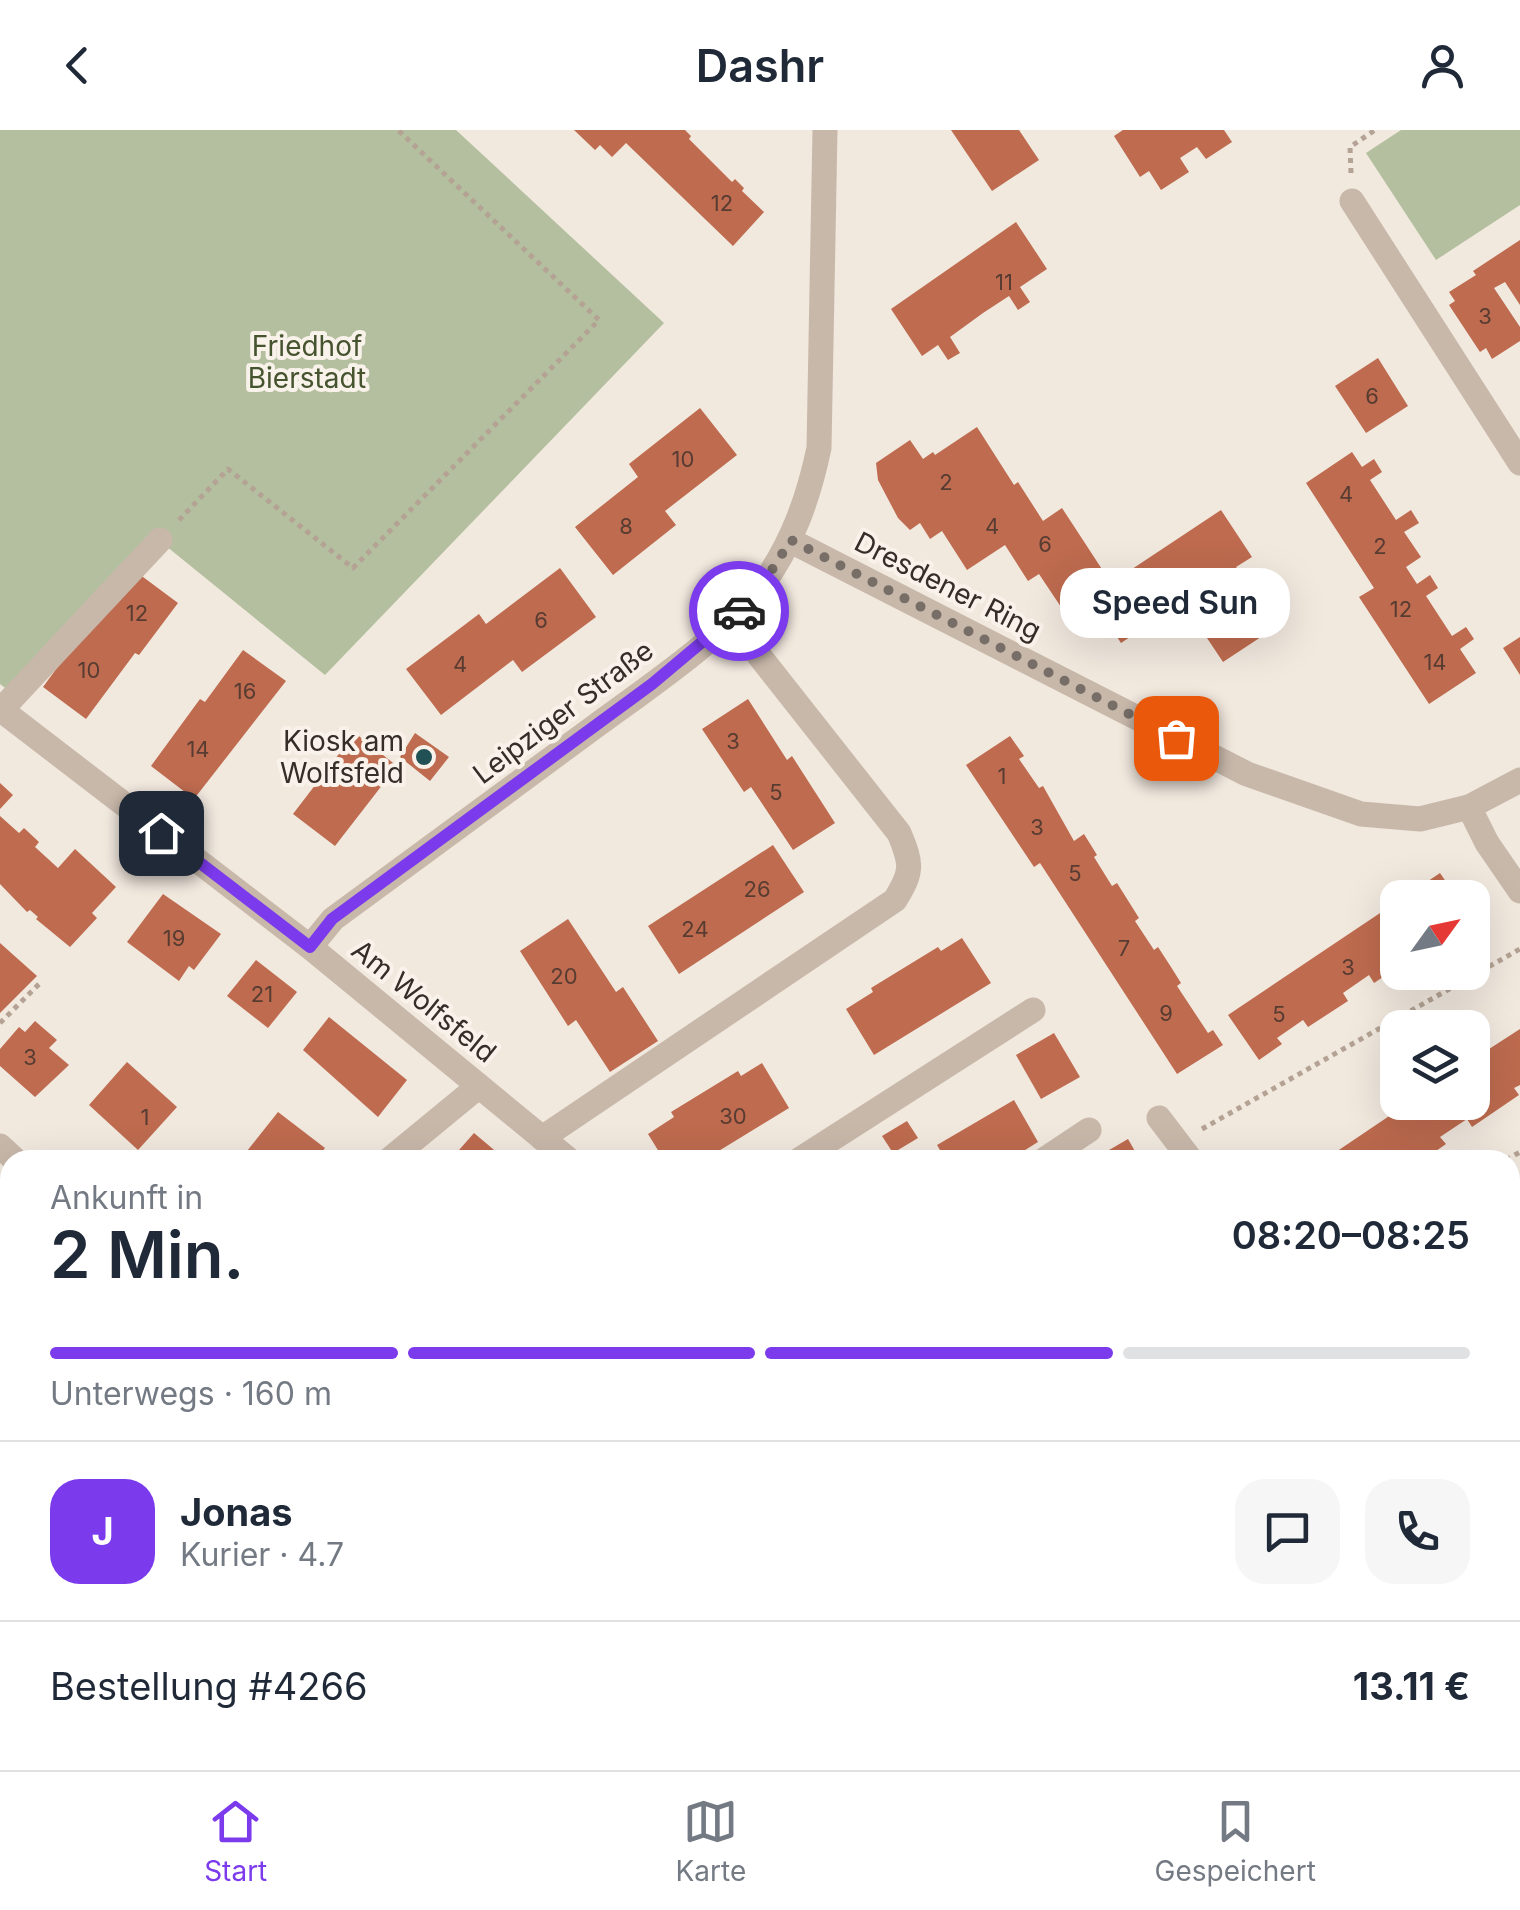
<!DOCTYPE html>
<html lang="de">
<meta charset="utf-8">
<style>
:root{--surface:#fff;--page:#f6f6f7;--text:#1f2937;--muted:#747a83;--line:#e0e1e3;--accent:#7c3aed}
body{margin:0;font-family:Inter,sans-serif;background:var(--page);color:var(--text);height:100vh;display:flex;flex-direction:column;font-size:38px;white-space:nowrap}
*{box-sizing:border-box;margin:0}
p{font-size:32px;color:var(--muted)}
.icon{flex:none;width:55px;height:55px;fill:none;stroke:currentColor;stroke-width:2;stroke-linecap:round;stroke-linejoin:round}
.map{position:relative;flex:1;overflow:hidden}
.sheet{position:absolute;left:0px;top:1020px;width:1520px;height:620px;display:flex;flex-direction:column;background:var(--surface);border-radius:30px 30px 0 0;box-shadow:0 10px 40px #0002}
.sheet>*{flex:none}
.needle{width:65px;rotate:57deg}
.buttons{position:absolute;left:1380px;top:750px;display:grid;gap:20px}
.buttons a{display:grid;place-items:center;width:110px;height:110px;border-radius:20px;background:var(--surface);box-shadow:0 10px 40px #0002;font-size:50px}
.pin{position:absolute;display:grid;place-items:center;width:85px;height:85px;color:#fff;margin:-42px;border-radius:20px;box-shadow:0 5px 15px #0006}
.courier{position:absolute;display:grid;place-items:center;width:100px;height:100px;margin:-50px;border:8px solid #7c3aed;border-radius:50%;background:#fff;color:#222;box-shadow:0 2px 12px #0007}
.bubble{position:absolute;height:70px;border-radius:30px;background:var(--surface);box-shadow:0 10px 40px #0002;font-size:32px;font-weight:600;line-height:70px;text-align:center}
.headline em{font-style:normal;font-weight:600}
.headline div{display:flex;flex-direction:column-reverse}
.headline{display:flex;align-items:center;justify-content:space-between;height:170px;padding:0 50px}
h1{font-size:65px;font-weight:600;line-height:75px}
.bar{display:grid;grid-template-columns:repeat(4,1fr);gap:15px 10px;align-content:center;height:120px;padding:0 50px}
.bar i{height:12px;border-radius:8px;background:var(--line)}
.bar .on{background:var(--accent)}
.bar p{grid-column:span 4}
.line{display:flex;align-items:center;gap:25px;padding:0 50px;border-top:2px solid var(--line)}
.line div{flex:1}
.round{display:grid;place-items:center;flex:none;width:105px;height:105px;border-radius:30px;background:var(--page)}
header{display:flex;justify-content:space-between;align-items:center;height:130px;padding:0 50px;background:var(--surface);font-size:45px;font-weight:600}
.tabs{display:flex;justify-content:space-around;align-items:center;height:140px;border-top:2px solid var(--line);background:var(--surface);font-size:28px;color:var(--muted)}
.tabs a{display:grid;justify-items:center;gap:5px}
.tabs .on{color:var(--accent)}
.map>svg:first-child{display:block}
</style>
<header><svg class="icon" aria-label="back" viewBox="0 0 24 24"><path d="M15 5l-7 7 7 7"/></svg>Dashr<svg class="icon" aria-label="person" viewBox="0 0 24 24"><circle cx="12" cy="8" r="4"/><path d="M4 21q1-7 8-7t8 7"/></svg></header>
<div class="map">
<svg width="1520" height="1640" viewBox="0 0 1520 1640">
<rect width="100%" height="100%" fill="#f1e8de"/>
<g fill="#b3bf9e">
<path d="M0,0H456L664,193L325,545L150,403L8,560L0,554Z"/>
<path d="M1401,0H1520V75L1436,130L1366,23Z"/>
</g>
<g fill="#be6b4f">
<path d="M574,0H685L691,6L689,9L732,52L735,49L744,58L742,61L764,82L733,116L626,13L612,27L600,15L595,20Z"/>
<path d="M951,0H1019L1039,30L992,61Z"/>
<path d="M1123,0H1224L1232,12L1206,29L1197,17L1180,28L1189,42L1161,60L1149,41L1140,47L1114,6Z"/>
<path d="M1016,92L1047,139L1020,157L1030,172L1018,180L1009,166L983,183L950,207L960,223L948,230L938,215L922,226L891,179Z"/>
<path d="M1520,110V175L1505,152L1494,158L1520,197V211L1492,229L1486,218L1480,222L1449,175L1455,171L1449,162L1476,145L1473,141Z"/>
<path d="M1378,228L1408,276L1366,303L1335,256Z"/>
<path d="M700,278L737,325L665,381L676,395L613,445L575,397L638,347L629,334Z"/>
<path d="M977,297L1014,355L1018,352L1043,391L1062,378L1111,453L1221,380L1252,427L1236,437L1276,497L1223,532L1183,472L1121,513L1090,466L1065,483L1039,444L1028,451L1005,415L967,440L942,401L930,409L920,393L910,400L898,388L878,350L876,333L910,310L923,329L933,322L935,325Z"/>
<path d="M1352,322L1362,337L1374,329L1382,342L1370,350L1396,390L1411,380L1419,393L1404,402L1421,427L1406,437L1417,454L1430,445L1438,458L1426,466L1452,506L1466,497L1474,509L1460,519L1476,543L1429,574L1359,467L1374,458L1306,353Z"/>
<path d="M560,438L596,487L522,542L513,530L441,585L406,539L479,484L486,494Z"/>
<path d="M135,441L178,473L139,525L135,523L86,589L43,557L92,490Z"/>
<path d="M1520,507V545L1503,518Z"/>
<path d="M243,520L286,551L194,669L151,636L200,569L205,572Z"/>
<path d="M748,569L787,630L792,626L835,693L793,720L751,657L744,662L702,599Z"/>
<path d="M355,603L397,636L335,716L293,684Z"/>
<path d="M415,603L449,627L430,651L400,627Z"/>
<path d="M1010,606L1024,626L1019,629L1039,658L1043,656L1074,711L1084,704L1097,725L1094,727L1112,756L1117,753L1139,788L1135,791L1154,820L1158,817L1171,837L1181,853L1177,856L1208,903L1213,900L1223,915L1177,944L1040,733L1034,737L966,635Z"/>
<path d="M0,653L13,665L0,679Z"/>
<path d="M0,686L19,703L24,698L39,712L35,717L58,738L75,719L116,757L92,783L97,788L70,817L36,789L38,787L30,780L27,782L0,754Z"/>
<path d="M773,715L804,762L679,844L648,796Z"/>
<path d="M1440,743L1457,768H1403Z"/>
<path d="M163,764L221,804L194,840L189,836L179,851L127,812Z"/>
<path d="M1398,771V837L1374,853L1369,845L1343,863L1348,871L1308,897L1303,890L1277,908L1282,914L1259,930L1228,885Z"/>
<path d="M568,789L616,862L623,857L658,911L610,942L576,890L568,896L520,821Z"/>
<path d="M962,808L991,853L874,925L846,879L873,862L871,858L938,817L941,821Z"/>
<path d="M0,813L37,846L0,883Z"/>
<path d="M256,830L297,862L268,898L227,866Z"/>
<path d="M329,887L407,950L378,987L303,920Z"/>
<path d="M35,891L57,910L49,918L69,935L35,967L0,936V919L19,897L25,902Z"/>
<path d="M1520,899V955L1514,958L1519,965L1472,997L1467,989L1440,1007L1446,1014L1423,1030H1324L1410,972H1472V930Z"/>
<path d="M1054,903L1080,947L1041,969L1016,925Z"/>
<path d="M127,932L177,977L138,1020L89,975Z"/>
<path d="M762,933L789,978L704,1030H664L648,1004L674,987L671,982L738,941L741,946Z"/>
<path d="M1014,970L1038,1012L1009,1030H946L937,1015Z"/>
<path d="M278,982L325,1018L316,1030H258L247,1021Z"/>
<path d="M907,991L918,1008L893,1023L882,1006Z"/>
<path d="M474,1003L506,1030L452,1028Z"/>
<path d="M1128,1009L1140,1030H1098L1097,1027Z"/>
<path d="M10,1105V1168L0,1175V1113Z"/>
<path d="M1520,1139V1210L1513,1199L1510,1201V1146Z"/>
<path d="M10,1214V1255L4,1246L0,1248V1220Z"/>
<path d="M1520,1347V1418L1510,1425V1353Z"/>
<path d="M0,1384L10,1398V1424L0,1431Z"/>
<path d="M0,1531L10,1546V1570L7,1572L10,1597L0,1604Z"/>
<path d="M1510,1547L1520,1562V1630L1506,1640H1425L1418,1630L1403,1640H1393L1381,1630H1510Z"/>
<path d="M395,1630H491L498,1637L495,1640H406Z"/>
<path d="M955,1630H988L1000,1640H947Z"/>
<path d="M1161,1630H1235L1238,1632L1231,1640H1164L1157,1634Z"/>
</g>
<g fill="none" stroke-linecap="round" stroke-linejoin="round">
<g stroke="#b4a394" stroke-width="5" stroke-dasharray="5 5" stroke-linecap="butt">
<path d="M1351,43L1350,17L1375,0"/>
<path d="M179,390L228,339L353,438L599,190L398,0"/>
<path d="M0,893L40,853"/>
<path d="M1202,999L1520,819"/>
<path d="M1506,1030L1520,1022"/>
<path d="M0,1087L10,1079"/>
<path d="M1510,1273L1520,1276"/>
<path d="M1510,1443L1520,1436"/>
<path d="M508,1630L519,1640"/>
<path d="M577,1630L588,1640"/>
<path d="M696,1640L705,1630"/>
</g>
<g stroke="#c8b8aa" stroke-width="25">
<path d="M1352,71L1520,333"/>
<path d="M791,411L1247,644L1361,684L1420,689L1469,677L1520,650"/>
<path d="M0,579L310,817L569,1030"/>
<path d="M1,580L160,410"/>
<path d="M1469,677L1487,713L1520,761"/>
<path d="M310,817L333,789C421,724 509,660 597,595C646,559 726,505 761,457C792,414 808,370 819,318L825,0"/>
<path d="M1159,988L1191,1030"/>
<path d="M542,1008L895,770C913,741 912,734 899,703L731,490"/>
<path d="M0,1016L15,1030"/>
<path d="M389,1030L479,956"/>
<path d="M799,1030L1033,880"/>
<path d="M1044,1030L1089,1000"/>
<path d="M0,1326L10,1319"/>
<path d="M855,1630L862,1640"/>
<path d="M1310,1630L1323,1640"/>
<path d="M215,1640L224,1630"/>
</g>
</g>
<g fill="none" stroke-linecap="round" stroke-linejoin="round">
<path stroke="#776e68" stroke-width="10" stroke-dasharray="0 18" d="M739,481L759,460L791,410L1176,608"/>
<path stroke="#7c3aed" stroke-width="12" d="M161,703L310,817L332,789L652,554L739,481"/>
</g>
<circle fill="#215155" stroke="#f9f2ea" stroke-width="4" cx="424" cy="627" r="10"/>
<g text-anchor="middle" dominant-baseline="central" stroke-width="8" stroke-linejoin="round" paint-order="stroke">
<g font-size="22" fill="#583c32">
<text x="722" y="73">12</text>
<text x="1004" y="152">11</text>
<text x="1485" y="186">3</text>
<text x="1372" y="266">6</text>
<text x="683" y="329">10</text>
<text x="946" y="352">2</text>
<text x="1346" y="364">4</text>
<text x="626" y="396">8</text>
<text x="992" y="396">4</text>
<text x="1045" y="414">6</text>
<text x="1380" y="416">2</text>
<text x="1401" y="479">12</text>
<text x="137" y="483">12</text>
<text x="541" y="490">6</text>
<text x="1435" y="532">14</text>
<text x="460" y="534">4</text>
<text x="89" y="540">10</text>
<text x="245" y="561">16</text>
<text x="733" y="611">3</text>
<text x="198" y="619">14</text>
<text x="1002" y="646">1</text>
<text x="776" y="662">5</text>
<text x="1037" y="697">3</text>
<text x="1075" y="743">5</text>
<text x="757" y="759">26</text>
<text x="695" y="799">24</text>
<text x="174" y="808">19</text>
<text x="1124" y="818">7</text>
<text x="1348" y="837">3</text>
<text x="564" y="846">20</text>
<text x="262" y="864">21</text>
<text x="1166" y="883">9</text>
<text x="1279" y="884">5</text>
<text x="30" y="927">3</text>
<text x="733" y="986">30</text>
<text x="145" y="987">1</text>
</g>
<g font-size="28" fill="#45532f" stroke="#f9f2ea">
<text x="307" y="216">Friedhof<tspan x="307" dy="32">Bierstadt</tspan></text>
</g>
<g font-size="28" fill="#362d29" stroke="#f9f2ea">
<text transform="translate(948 456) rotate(27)">Dresdener Ring</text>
<text transform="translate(563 582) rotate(-37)">Leipziger Straße</text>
<text transform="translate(424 871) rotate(39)">Am Wolfsfeld</text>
</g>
<g font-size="28" fill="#362d29" stroke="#f9f2ea" text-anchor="end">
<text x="404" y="611">Kiosk am<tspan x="404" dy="32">Wolfsfeld</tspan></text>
</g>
</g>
</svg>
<div class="buttons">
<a><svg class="needle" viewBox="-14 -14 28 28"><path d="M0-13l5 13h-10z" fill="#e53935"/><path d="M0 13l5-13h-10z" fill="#747a83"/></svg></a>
<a><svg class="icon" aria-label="layers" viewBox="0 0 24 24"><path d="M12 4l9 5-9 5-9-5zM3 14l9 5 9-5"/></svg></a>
</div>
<div class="pin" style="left:1176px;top:608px;background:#ea580c"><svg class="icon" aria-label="bag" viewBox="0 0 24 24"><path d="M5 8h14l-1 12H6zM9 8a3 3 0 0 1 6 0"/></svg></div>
<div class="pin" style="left:161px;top:703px;background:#1f2937"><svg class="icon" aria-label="home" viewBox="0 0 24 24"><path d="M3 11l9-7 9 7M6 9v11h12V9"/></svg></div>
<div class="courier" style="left:739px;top:481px"><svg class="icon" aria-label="car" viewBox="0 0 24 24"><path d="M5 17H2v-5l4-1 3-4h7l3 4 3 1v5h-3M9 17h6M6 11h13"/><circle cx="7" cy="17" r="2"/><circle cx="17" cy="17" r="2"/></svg></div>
<div class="bubble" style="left:1060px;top:438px;width:230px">Speed Sun</div>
<section class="sheet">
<div class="headline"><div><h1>2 Min.</h1><p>Ankunft in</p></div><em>08:20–08:25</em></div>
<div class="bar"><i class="on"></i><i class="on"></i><i class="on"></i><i></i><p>Unterwegs · 160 m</p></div>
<div class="line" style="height:180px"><b class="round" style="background:var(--accent);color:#fff">J</b><div><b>Jonas</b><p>Kurier · 4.7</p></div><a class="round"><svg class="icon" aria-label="chat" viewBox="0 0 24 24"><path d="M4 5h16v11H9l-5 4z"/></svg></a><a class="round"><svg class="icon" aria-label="phone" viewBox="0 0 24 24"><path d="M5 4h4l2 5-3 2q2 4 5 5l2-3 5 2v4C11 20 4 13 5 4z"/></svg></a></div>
<div class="line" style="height:130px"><div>Bestellung #4266</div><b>13.11 €</b></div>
</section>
</div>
<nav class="tabs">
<a class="on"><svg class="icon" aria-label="home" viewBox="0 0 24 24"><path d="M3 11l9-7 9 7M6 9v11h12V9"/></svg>Start</a>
<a><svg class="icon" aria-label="map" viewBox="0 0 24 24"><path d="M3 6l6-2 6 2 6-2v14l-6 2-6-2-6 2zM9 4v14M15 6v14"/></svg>Karte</a>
<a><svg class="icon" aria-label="saved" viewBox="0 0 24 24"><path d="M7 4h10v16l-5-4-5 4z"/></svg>Gespeichert</a>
</nav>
